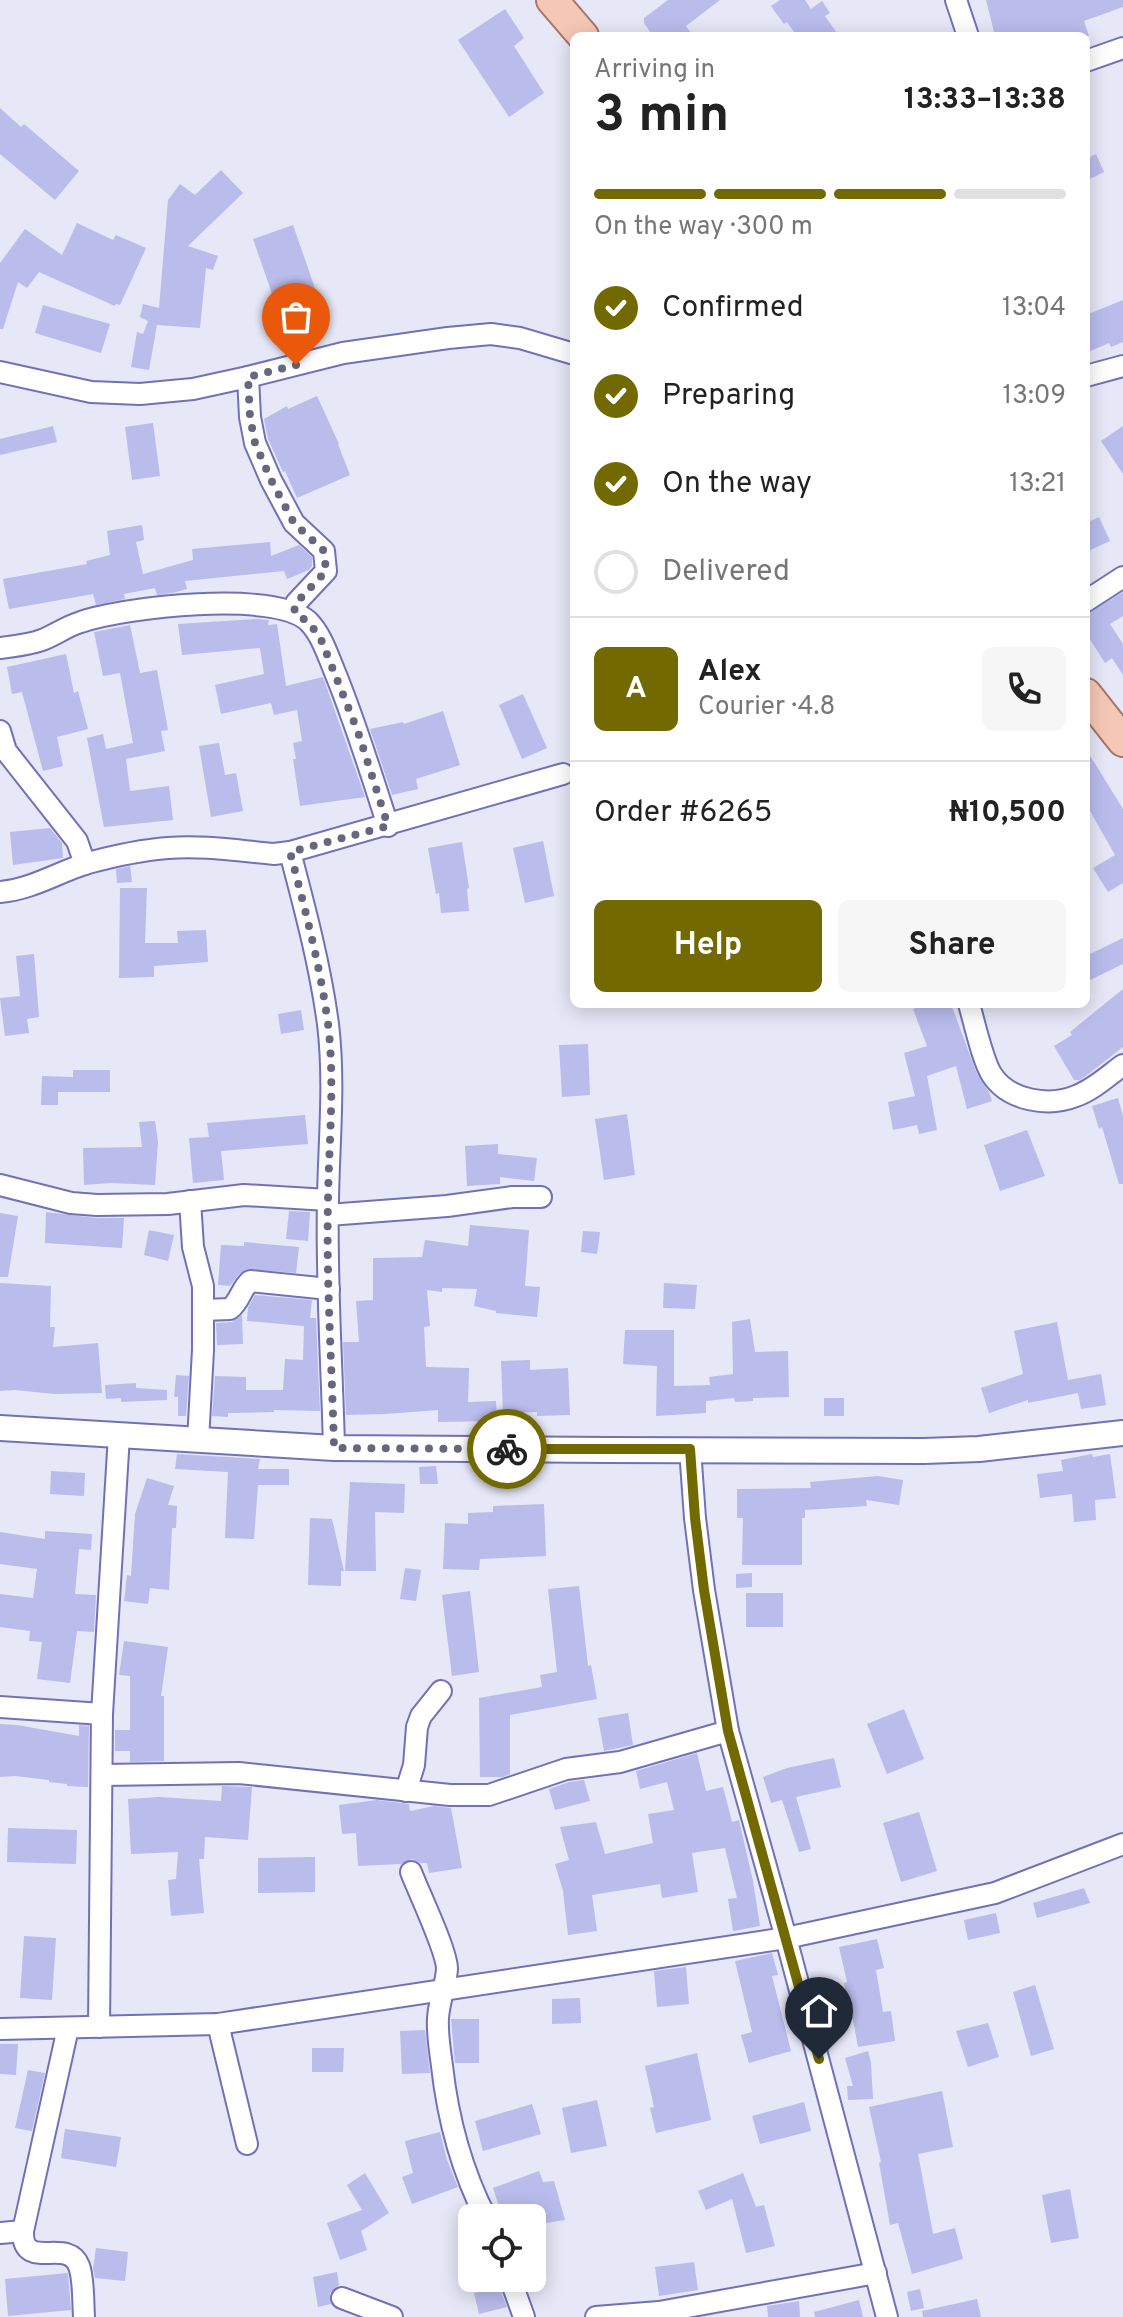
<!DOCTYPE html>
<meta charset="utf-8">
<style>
:root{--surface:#fff;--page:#f6f6f6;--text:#222;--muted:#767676;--line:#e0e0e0;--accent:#726900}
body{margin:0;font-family:Overpass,sans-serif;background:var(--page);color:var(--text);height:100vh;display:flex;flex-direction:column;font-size:30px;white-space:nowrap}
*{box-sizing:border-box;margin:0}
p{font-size:26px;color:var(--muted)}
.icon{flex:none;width:44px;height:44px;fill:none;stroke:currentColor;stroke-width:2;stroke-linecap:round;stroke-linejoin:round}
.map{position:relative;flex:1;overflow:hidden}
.sheet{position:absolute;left:570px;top:32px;width:520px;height:976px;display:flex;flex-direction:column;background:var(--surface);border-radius:12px;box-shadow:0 4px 20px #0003}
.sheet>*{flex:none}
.fabs{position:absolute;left:458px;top:2204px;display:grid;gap:16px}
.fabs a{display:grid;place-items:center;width:88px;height:88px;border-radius:12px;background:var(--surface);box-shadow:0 4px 20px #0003;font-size:40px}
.pin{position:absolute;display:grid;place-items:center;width:68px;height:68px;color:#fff;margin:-82px -34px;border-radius:50% 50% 50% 0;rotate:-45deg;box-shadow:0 0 8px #0007}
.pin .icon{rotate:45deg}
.courier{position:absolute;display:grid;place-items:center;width:80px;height:80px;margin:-40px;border:6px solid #726900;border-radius:50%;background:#fff;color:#222;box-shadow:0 2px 10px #0007}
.head em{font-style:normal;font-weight:700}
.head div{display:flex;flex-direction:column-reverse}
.head{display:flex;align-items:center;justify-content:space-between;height:136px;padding:0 24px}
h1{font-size:52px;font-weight:700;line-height:60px}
.bar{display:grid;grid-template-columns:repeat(4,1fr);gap:12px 8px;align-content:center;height:96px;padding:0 24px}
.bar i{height:10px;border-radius:6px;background:var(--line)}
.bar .selected{background:var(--accent)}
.bar p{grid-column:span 4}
.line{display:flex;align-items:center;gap:20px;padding:0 24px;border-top:2px solid var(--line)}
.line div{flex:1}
.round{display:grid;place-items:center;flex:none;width:84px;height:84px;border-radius:12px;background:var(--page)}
ol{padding:0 24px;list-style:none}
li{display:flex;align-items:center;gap:24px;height:88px}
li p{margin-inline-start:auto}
li .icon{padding:8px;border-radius:50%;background:var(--accent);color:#fff;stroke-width:4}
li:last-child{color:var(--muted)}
li i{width:44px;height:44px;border:4px solid var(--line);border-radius:50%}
.button{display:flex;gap:16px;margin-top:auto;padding:16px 24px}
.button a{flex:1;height:92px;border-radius:12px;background:var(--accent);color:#fff;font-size:32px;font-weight:700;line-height:92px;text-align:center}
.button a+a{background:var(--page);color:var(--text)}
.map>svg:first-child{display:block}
</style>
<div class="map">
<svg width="1123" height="2317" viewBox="0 0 1123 2317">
<rect width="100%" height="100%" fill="#e6e7f7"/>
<g fill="#babcec">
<path d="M668,0H720L686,26L693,36H653L644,23V18Z"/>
<path d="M780,0H805L811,9L822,1L830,13L825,16L839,36H797L787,22L784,24L771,6Z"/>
<path d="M986,0H1123V7L1084,21L1089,36H995Z"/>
<path d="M505,9L524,38L514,46L544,93L509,117L458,40Z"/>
<path d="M0,108L21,127L24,124L79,171L55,200L0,154Z"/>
<path d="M1096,154L1104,172L1086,181V159Z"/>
<path d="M221,170L243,193L188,246L218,256L213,270L206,268L200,328L157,325L149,370L131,367L137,332L143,334L148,321L140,317L143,304L159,308L168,200L180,184L195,195Z"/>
<path d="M77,223L113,240L116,235L146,248L120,305L116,304L115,306L39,272L27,288L18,282L3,329H0V263L25,229L62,255Z"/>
<path d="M293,225L324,314L284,328L253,239Z"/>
<path d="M1123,300V342L1111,347L1109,343L1086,353V315Z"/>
<path d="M43,305L110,324L101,353L35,333Z"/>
<path d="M317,396L339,444H338L350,475L297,498L285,471L283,472L268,439L264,419L287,406L288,409Z"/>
<path d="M153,423L160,476L132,480L125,427Z"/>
<path d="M53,426L57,442L0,455V439Z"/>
<path d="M1123,426V474L1101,441Z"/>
<path d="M1099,517L1110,541L1086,552V523Z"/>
<path d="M142,525L144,540L136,542L143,574L193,560L192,549L270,542L271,556L299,545L312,557V566L309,570L287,579L284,571L185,581L187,589L172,593L157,595L155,588L124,594L125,599L96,605L93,594L9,609L3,579L87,564L86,561L110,555L107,531Z"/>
<path d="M1123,592V616L1110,624L1123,644V675L1112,658L1105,663L1086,633V615Z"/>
<path d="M257,619L269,620L268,625L277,624L286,686L323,677L365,797L300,806L293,759H296L293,743L302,741L297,710L274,715L271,703L221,714L215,685L264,674L260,648L182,655L178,624Z"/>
<path d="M130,625L140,673L157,670L168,730L161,731L165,751L126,759L130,791L169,786L173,820L104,827L87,738L103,734L106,749L133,743L120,673L103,676L94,632Z"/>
<path d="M66,654L74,693L78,691L88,729L57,737L63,766L43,771L22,692L12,694L7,667Z"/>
<path d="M523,694L547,748L522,759L499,705Z"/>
<path d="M443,711L460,765L416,779L418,789L392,795L370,729L403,722L404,724Z"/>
<path d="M219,743L225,775L236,773L243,811L211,817L199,746Z"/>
<path d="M1086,749L1123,809V883L1108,892L1093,868L1115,855L1086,804Z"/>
<path d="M50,828L62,843L63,858L13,865L10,832Z"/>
<path d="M543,841L554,896L525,903L513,848Z"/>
<path d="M462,842L469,888L467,889L469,911L441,913L439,893L436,894L428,848Z"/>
<path d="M130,866L132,882L117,883L116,869Z"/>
<path d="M120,888H147L145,943H178L177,931L206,930L208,962L154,966V977L119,978Z"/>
<path d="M1123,938V964L1086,982V956Z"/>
<path d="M34,954L39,1017L27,1019L29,1033L5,1036L0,998L20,996L16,956Z"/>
<path d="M1123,989V1047L1087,1075L1080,1080H1074L1054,1046L1072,1035L1070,1032Z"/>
<path d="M927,1004H951L977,1074L989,1092L992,1101L967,1109L956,1066L927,1076L937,1130L919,1134L917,1125L893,1130L888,1102L915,1096L904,1053L927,1046L913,1009Z"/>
<path d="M301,1010L304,1030L281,1034L278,1014Z"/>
<path d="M588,1044L590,1095L562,1097L559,1045Z"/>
<path d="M73,1070H110V1092H58V1105H41L42,1076L73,1077Z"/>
<path d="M1118,1098L1123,1116V1184H1119L1102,1127L1099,1129L1092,1106Z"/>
<path d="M627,1114L635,1175L604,1180L595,1119Z"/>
<path d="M305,1115L308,1144L221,1151L224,1180L193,1183L189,1138L209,1137L207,1123Z"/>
<path d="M155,1121L158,1142L155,1185L111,1183L84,1185L83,1148L142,1147L139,1122Z"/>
<path d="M1027,1130L1045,1176L1000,1191L984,1145Z"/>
<path d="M498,1144V1154L537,1158L534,1181L500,1177V1184L467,1186L465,1146Z"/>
<path d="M289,1211L310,1212L308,1241L286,1239Z"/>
<path d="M46,1212L96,1218H124L122,1248L45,1243Z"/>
<path d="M0,1213L18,1216L8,1277H0Z"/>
<path d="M470,1225L529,1230L525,1286L540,1287L537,1317L496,1313V1311L474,1306L477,1289L442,1288V1292L427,1290L430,1326L424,1327L426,1367L469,1368L468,1402L496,1401L497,1421L438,1422V1410L386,1414L346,1415L343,1342H359L356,1301L373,1300V1258L422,1257L425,1240L468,1246Z"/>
<path d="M149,1230L174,1235L168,1261L144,1255Z"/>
<path d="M583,1231L600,1232L597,1254L581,1252Z"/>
<path d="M244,1242L299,1247L296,1273L246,1269L238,1275L230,1286L218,1285L221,1245L244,1246Z"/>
<path d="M0,1283L51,1286L50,1327H55L53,1347L98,1343L102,1393L54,1394L15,1390L0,1391Z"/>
<path d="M664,1283L697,1285L695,1309L663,1308Z"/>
<path d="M255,1295L312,1300L310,1318H316L320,1411L274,1410V1412L228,1413V1417L212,1416L215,1376L246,1377V1390H283L285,1359L303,1360L304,1326L247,1321L248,1307Z"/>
<path d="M242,1315L243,1344L217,1345L216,1323L232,1322Z"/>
<path d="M750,1319L755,1352L788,1351L789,1397L753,1398V1401L735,1402L734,1398L706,1401V1413L656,1416L657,1366L623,1364L625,1330H674V1386L710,1385L709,1377L733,1374L732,1322Z"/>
<path d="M1057,1322L1068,1380L1101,1374L1106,1405L1081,1409L1078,1393L1028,1403V1400L989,1413L981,1388L1023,1374L1014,1331Z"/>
<path d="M530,1360V1370L568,1368L570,1415L537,1416V1412L503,1413L501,1361Z"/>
<path d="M176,1375L189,1376L186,1416H178V1397H174Z"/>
<path d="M136,1383V1388L167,1390V1400L121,1402V1398L106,1399L105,1385Z"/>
<rect x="824" y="1398" width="20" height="18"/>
<path d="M177,1454L260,1459L258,1469H289V1485H258L254,1539L225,1538L228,1472L175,1469Z"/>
<path d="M1092,1454L1093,1457L1110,1454L1116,1498L1095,1500L1096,1520L1074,1522L1072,1494L1040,1498L1037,1474L1063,1471L1061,1460Z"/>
<path d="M436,1466L438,1484H420L419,1467Z"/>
<path d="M51,1471L85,1473L84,1496L50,1494Z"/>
<path d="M878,1476L903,1480L899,1505L866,1500L867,1506L805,1510V1518H802V1565H742L743,1518H737V1489L811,1488L810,1482Z"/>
<path d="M147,1478L174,1486L168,1505L177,1506L176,1528H172L169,1590L150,1588L148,1604L124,1601L127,1575L131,1576L135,1514Z"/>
<path d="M350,1482L405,1484L404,1513L375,1512L376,1571H345Z"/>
<path d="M544,1504L546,1556L480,1559L479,1570L443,1569L445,1523L468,1524V1513L493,1512V1506Z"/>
<path d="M310,1518L332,1519L344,1571H341V1586L308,1585Z"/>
<path d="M45,1531L92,1534L91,1550L79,1549L75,1594L96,1595L94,1632L77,1631L70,1683L37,1679L42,1642L29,1641L30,1631L0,1627V1594L33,1598L37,1569L0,1564V1532L45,1539Z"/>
<path d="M405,1568L421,1570L416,1601L400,1599Z"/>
<path d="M752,1573V1587L736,1588V1574Z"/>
<path d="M579,1586L588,1666L591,1665L597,1699L510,1715V1774L503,1777H480L479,1698L542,1687L540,1675L557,1672L548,1589Z"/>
<path d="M470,1591L479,1672L452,1676L442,1595Z"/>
<rect x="746" y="1593" width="37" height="34"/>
<path d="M124,1641L168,1647L161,1696H164V1761L130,1762V1751H115V1730H130V1676L119,1675Z"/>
<path d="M904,1709L924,1759L887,1774L867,1724Z"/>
<path d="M628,1713L633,1745L604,1751L598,1718Z"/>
<path d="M0,1724L17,1725L79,1736V1725L89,1726L88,1787L67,1786V1784L49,1782V1780L15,1776L0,1777Z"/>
<path d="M697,1753L706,1791L723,1787L732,1822L739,1820L753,1881L760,1926L733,1931L728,1899L737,1898L725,1848L692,1853L698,1892L662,1898L660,1884L592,1895L597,1931L568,1935L563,1891L555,1864L569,1860L560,1827L596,1822L605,1854L653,1843L648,1814L674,1810L667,1782L640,1789L636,1771Z"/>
<path d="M834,1758L841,1787L796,1797L811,1849L799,1852L782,1800L771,1803L763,1777L787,1768Z"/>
<path d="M584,1780L590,1801L555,1810L549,1789L569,1782Z"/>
<path d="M222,1786L252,1787L248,1840L205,1837L204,1859H199L204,1913L171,1916L168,1880L176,1879L178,1852L131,1854L128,1799L159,1797L221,1801Z"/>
<path d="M377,1800L409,1804L410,1811L434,1806L451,1808L462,1868L429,1873L427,1863H420L412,1859L401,1864L358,1866L356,1833L342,1834L339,1805Z"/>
<path d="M919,1812L937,1871L901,1882L883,1823Z"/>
<path d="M8,1828L77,1830L76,1864L7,1862Z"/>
<path d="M315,1857V1892L258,1893V1858Z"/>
<path d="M1084,1888L1090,1903L1037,1918L1033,1903Z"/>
<path d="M996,1913L1000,1933L968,1940L964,1920Z"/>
<path d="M24,1936L56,1938L52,2000L20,1998Z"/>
<path d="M877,1939L884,1968L876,1970L883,2012L891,2011L895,2041L858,2047L852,2015H849L844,1983L847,1982L839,1947Z"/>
<path d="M772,1953L778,1975L772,1976L791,2051L749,2063L741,2035L752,2032L735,1961Z"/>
<path d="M686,1967L689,2004L657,2007L654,1971Z"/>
<path d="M1035,1985L1054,2049L1031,2056L1013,1992Z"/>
<path d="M580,1998L581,2023L552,2024V1999Z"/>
<path d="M451,2019H479V2063H455Z"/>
<path d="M988,2023L999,2057L968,2067L956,2031Z"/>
<path d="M425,2030L430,2073L402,2074L400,2031Z"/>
<path d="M0,2044H18L16,2075L0,2074Z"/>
<path d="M312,2048H344L343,2072H312Z"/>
<path d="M868,2051L871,2063L873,2099L848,2100L847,2086H853L845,2058Z"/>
<path d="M697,2053L711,2120L656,2133L650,2108L654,2107L645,2066Z"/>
<path d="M28,2070L45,2073L32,2131L15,2128Z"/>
<path d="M942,2091L953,2147L918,2154L933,2234L955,2228L963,2259L912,2274L898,2223L890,2225L879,2163L881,2162L869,2107Z"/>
<path d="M597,2100L607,2146L571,2153L562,2108Z"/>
<path d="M804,2102L811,2131L760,2144L752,2116Z"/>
<path d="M532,2104L541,2134L483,2151L475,2121Z"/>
<path d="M65,2129L121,2137L116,2167L61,2158Z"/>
<path d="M440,2132L447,2160L458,2187L412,2204L402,2177L413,2173L405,2141Z"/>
<path d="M539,2171L543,2182L554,2181L565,2220L539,2224L535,2208L503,2218L493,2188Z"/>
<path d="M365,2173L389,2213L361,2231L367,2250L340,2260L327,2223L362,2210L347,2185Z"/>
<path d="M743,2173L756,2207L764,2205L775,2246L746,2253L732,2199L706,2210L698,2191Z"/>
<path d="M1070,2189L1079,2238L1051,2243L1042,2195Z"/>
<path d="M96,2248L128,2252L125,2281L95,2278L93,2269Z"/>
<path d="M694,2262L698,2290L659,2296L655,2267Z"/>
<path d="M337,2272L339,2285L330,2293L331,2304L318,2307L313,2277Z"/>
<path d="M68,2273L71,2310L8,2316L5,2279Z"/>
<path d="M499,2287L507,2307L479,2314L474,2293Z"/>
<path d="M920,2289L924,2308L911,2311L907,2292Z"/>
<path d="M977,2299L981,2317H923L922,2311Z"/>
<path d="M859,2300L863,2317H815L814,2312Z"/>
<path d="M799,2301L800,2317H768L767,2306Z"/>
</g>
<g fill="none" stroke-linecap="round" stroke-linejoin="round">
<g stroke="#7271b7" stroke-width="24">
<g id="minor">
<path d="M956,0L968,36"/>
<path d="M1086,61L1123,48"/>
<path d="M0,372L91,392L140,394L193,389L248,377L343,353L448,338L491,334L520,338L574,354"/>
<path d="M1086,376L1123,366"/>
<path d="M248,377L250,417L255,443L271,480L294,523L324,551L326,571L296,603L294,612"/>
<path d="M1086,601L1123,577"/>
<path d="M0,648C14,646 29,645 42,640C55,635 67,626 81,622C124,607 274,590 308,621C321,634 327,653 334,670C355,721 371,773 388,826"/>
<path d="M0,731L6,751L77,841L85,864"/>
<path d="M290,852C305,909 320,965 328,1024C335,1082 329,1140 328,1199C326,1282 332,1365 334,1448"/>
<path d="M0,892C33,889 58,872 88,863C114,856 141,850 168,848C203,845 239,851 274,854L290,852L563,774"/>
<path d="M969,1004C974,1021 983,1062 992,1075C1009,1101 1049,1107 1076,1096C1093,1090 1109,1075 1123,1065"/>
<path d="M0,1185L71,1203L97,1205L168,1204L244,1195L328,1200"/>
<path d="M190,1201L193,1247L203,1286V1350L198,1441"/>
<path d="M328,1215L447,1206L512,1197H541"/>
<path d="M203,1310L230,1309C240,1301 241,1289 250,1281L329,1289"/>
<path d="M690,1449L695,1518L704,1590L728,1731L786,1938L887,2317"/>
<path d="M0,1707L102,1714"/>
<path d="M102,1775L239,1773L450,1795H489L566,1769L620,1762L728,1731"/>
<path d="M406,1791L414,1765L417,1727L421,1716L441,1691"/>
<path d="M411,1872C419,1893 447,1951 447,1969C446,1985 439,2001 438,2018C437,2034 440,2050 442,2066C448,2120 461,2169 486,2218"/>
<path d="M218,2024L247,2144"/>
<path d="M99,2027L102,1714L119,1435"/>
<path d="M68,2028L23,2231C22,2273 68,2236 79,2266C84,2279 83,2303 84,2317"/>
<path d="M0,2029L218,2024L786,1938L995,1893L1123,1844"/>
<path d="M0,2233L23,2231"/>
<path d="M510,2278L524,2317"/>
<path d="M342,2298L392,2317"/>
<path d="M596,2317L659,2312L876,2273"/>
</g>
</g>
<g stroke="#7271b7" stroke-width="28">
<path id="tertiary" d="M0,1428L334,1448L609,1450L924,1451L979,1449L1123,1433"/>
</g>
<g stroke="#a7756b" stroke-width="34">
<g id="primary">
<path d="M552,0L583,36"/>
<path d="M1086,694L1123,741"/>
</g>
</g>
<use href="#minor" stroke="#fff" stroke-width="20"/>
<use href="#tertiary" stroke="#fff" stroke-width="24"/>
<use href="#primary" stroke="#f5c8b5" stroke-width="30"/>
</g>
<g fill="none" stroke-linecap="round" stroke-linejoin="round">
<path stroke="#66667e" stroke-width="8" stroke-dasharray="0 14.4" d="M296,365L248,377L250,417L255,443L271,480L294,523L324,551L326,571L296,603L294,612L308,622L320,637L358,732L388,826L290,852C305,909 320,965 328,1024C335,1082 329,1140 328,1199C326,1282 332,1365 334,1448L507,1449"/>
<path stroke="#726900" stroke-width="10" d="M507,1449H690L695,1518L704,1590L728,1731L819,2059"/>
</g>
</svg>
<div class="fabs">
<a><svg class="icon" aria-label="locate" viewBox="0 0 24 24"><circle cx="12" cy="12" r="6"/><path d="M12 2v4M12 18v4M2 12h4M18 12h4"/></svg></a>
</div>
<div class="pin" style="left:296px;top:365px;background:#ea580c"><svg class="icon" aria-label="bag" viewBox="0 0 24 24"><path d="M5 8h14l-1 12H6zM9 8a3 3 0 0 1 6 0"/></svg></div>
<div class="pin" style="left:819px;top:2059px;background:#1f2937"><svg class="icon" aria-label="home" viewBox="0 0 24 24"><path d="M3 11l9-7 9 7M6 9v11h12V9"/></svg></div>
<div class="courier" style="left:507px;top:1449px"><svg class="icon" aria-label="bike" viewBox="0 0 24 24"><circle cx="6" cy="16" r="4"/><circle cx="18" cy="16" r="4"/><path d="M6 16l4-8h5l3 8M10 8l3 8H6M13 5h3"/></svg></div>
<section class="sheet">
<div class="head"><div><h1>3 min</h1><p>Arriving in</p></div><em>13:33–13:38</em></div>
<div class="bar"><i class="selected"></i><i class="selected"></i><i class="selected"></i><i></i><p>On the way · 300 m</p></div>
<ol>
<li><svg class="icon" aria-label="check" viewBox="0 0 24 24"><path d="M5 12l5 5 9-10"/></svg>Confirmed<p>13:04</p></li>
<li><svg class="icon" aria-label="check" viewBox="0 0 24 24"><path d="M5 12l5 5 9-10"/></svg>Preparing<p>13:09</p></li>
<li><svg class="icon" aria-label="check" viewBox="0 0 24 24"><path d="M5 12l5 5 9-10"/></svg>On the way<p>13:21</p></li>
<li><i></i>Delivered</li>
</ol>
<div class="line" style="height:144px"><b class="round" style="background:var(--accent);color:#fff">A</b><div><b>Alex</b><p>Courier · 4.8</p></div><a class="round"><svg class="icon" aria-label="phone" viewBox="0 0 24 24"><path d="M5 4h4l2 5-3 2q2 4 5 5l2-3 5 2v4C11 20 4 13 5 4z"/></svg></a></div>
<div class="line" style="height:104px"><div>Order #6265</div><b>₦10,500</b></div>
<div class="button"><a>Help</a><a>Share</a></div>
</section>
</div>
